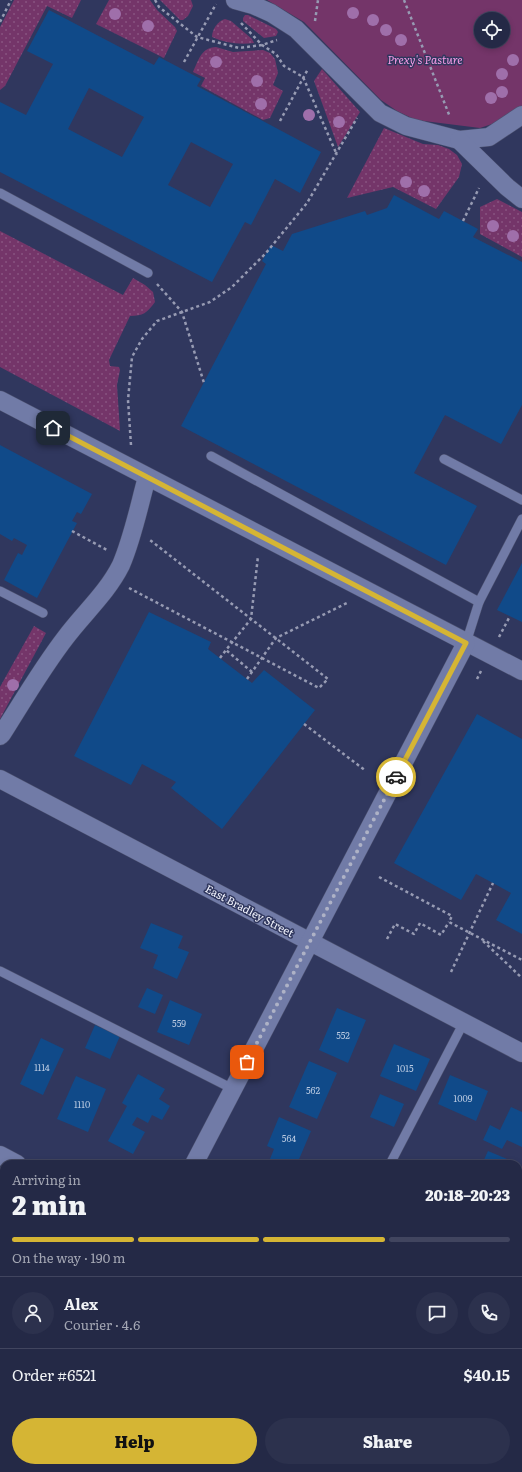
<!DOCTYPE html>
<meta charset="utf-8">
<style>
:root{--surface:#242946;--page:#2c314d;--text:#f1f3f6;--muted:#a3a6b3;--line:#41455f;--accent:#d5b534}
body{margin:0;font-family:Literata,serif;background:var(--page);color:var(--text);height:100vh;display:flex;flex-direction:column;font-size:15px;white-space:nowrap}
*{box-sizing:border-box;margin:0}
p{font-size:13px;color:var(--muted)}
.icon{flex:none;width:22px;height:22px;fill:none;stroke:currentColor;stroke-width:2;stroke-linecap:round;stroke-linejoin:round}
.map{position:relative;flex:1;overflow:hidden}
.sheet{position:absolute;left:0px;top:1160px;width:522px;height:312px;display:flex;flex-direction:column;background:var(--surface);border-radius:12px 12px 0 0;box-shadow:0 2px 6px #0003,0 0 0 1px var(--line)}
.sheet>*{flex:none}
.tools{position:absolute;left:474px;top:12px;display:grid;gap:8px}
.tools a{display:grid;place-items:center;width:36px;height:36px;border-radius:50%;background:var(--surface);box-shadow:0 2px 6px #0003,0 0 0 1px var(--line);font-size:20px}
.pin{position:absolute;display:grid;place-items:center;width:34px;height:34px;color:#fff;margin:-17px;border-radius:8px;box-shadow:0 2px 6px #0006}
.courier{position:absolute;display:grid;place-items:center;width:40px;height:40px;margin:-20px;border:3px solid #d5b534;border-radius:50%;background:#fff;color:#222;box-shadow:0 1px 5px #0007}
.overview em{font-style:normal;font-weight:800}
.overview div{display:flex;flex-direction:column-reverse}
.overview{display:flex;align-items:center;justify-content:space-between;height:68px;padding:0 12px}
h1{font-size:26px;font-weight:800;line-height:30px}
.bar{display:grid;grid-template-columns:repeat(4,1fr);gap:6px 4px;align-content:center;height:48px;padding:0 12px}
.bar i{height:5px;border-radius:3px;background:var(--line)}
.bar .active{background:var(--accent)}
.bar p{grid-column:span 4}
.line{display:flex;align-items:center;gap:10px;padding:0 12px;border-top:1px solid var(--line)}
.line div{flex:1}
.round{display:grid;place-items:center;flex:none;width:42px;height:42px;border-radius:21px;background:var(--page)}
.primary-button{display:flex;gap:8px;margin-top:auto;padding:8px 12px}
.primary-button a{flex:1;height:46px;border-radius:24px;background:var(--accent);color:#111;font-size:16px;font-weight:800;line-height:46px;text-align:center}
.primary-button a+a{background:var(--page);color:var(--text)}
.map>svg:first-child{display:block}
</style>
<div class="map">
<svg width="522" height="1472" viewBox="0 0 522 1472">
<defs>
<pattern id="grass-dots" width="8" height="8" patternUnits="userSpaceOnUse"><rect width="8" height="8" fill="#743569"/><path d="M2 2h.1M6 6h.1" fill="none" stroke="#885380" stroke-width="1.8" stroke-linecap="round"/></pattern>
</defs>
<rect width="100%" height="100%" fill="#30375e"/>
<g fill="url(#grass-dots)">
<path d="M14,0H81L72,18L47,6L5,86L0,90V27Z"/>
<path d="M109,0H150L157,10L175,27L177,31L164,58L96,24Z"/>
<path d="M160,0H191L193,6L188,16L183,20H180Z"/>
<path d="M245,15H248L276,29L278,32L276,36L264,38L243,21V18Z"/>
<path d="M225,19L231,21L252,39L254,43C239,45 225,43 212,37C212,29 218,21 225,19Z"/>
<path d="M216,47L233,52L263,50L270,53L275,59L278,73L273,85L283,91L270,118L263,120L201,86L205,78L193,72C199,59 201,48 216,47Z"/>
<path d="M322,69L360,112L338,147L314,81Z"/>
<path d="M384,128L423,144L438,145L449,149L457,155L462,164L459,177L436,209L393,187L347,198Z"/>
<path d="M497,199L522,212V257L480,234V207Z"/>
<path d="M0,231L123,295L133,278L145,285L153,292L155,302C147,313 143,316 130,316L109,360L110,366L119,367L120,370L117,385L120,431L0,367Z"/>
<path d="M34,626L46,633L0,719V687Z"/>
</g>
<path fill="#743569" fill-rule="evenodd" d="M267,0H522V106L501,121L480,128L416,120L397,111L381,100L304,22ZM481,19H503V41H481Z"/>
<g fill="#104a89" fill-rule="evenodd">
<path d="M49,10L154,65L159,57L201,79L197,86L321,152L300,193L275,179L251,225L245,222L212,282L0,172V102L26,115L53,64L27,51ZM89,88L144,117L122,157L68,129ZM191,142L233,164L210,207L168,185Z"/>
<path d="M394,195L439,219L444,211L478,229L473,237L522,262V405L501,444L445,415L414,473L477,506L446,565L181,426L266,264L262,261L271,245L283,251L292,234L365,211L367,215L387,208Z"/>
<path d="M0,445L92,494L81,514L77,512L72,521L77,523L37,598L4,580L18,553L22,555L27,545L14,538L12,541L0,534Z"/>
<path d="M522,563V622L497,610Z"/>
<path d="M149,612L211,642L208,649L252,683L264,670L315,710L222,829L171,788L176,782L142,764L131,785L74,756Z"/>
<path d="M477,714L522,739V934L496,920L511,893L493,883L476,874L461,900L394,863Z"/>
<path d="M151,923L183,936L178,948L189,952L177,979L153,968L158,955L140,948Z"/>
<path d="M147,988L163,995L155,1014L138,1007Z"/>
<path d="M170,1000L202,1014L189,1045L157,1032Z"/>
<path d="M337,1008L366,1020L348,1063L319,1050Z"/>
<path d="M95,1025L120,1036L110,1059L85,1048Z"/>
<path d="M41,1038L64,1049L43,1095L20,1084Z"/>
<path d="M394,1044L430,1059L416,1091L380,1076Z"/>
<path d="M309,1061L337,1073L317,1119L289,1107Z"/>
<path d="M138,1074L165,1089L159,1099L170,1106L162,1120L152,1115L148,1123L137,1117L132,1125L145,1132L133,1154L108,1141L127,1106L122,1103Z"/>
<path d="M450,1075L488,1091L476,1121L438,1104Z"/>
<path d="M76,1076L106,1089L88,1132L57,1119Z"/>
<path d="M380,1094L404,1104L394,1127L370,1117Z"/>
<path d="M511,1107L522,1112V1147L507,1140L502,1149L483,1140L490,1125L500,1130Z"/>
<path d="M279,1117L311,1131L297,1164H268L274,1149L267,1146Z"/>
<path d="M488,1151L507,1159L505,1164H482Z"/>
<path d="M4,1245V1285L0,1283V1254Z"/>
<path d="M0,1351L4,1353V1387L0,1385Z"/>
<path d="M170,1468H193L196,1469L195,1472H169Z"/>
<path d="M318,1468H359L357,1472H316Z"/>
</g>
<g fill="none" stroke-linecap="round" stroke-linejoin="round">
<g stroke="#4c516f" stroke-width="10">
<g id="lane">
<path d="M0,193L148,273"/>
<path d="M211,456L479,602"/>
<path d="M444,459L522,500"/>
<path d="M0,591L43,613"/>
<path d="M466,643L479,602L522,519"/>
<path d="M0,971L233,1089"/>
<path d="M390,1164L464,1022"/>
<path d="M0,1339L4,1341"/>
<path d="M229,1472L231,1468"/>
</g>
</g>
<g stroke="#4c516f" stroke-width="19">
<g id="street">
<path d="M235,0L253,5L271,13L296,29L380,113L406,126L459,140L489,137L522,115"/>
<path d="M459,140L507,187L522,199"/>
<path d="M0,400L522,671"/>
<path d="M0,736L2,734C23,701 42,668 66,637C84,613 107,593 121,565C133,537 139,506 147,477"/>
<path d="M0,779L522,1053"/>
<path d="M0,1155L17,1164"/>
<path d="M194,1164L466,643"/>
<path d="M518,1301L522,1293"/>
<path d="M518,1425L522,1427"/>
<path d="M34,1472L36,1468"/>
<path d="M428,1472L430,1468"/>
</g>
</g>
<g stroke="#979bb3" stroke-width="2.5" stroke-dasharray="3 3" stroke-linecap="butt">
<path d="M155,0L159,7L197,37L239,48L262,45L277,40"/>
<path d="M404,0L450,117"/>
<path d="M315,21L318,0"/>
<path d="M0,22L11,0"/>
<path d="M241,23L262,45L276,54L284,66L303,77L337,155"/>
<path d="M184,62L216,4"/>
<path d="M280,121L308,69"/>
<path d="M463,221L479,188"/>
<path d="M157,284L182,312L204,383"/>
<path d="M131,445L128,400L132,357L142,339L157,321L210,302L232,287L266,253L307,203L357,118"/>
<path d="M72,531L107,550"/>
<path d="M129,588L319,688L328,679L150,540"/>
<path d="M499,637L510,616"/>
<path d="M220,658L226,650"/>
<path d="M252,672L226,650L251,619L258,556"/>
<path d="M247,679L276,638L347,603"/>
<path d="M477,679L481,671"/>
<path d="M304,724L366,771"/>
<path d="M379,877L452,916L449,922L522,960"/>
<path d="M387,939L395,924L414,934L420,923L441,935L449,922"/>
<path d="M483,941L522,978"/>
<path d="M451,972L493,883"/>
</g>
<use href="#lane" stroke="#717ba7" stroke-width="9"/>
<use href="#street" stroke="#717ba7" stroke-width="18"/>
</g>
<g fill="#9f6faa">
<circle cx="353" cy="13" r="6"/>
<circle cx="115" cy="14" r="6"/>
<circle cx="373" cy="20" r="6"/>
<circle cx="148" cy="26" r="6"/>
<circle cx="386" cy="30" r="6"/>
<circle cx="401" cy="40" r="6"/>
<circle cx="513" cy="60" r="6"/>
<circle cx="216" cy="62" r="6"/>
<circle cx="502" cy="74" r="6"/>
<circle cx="257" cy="81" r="6"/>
<circle cx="502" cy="92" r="6"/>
<circle cx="491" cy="98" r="6"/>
<circle cx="261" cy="104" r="6"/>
<circle cx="309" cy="115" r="6"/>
<circle cx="339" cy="122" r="6"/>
<circle cx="406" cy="182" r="6"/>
<circle cx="424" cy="191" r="6"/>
<circle cx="493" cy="226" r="6"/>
<circle cx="513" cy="236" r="6"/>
<circle cx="13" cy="685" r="6"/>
</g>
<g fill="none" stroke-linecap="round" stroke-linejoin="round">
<path stroke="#aeb2c6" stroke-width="4" stroke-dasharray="0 7.2" d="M247,1062L396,777"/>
<path stroke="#d5b534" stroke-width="5" d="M53,428L466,643L396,777"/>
</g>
<g text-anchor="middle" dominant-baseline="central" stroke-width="3" stroke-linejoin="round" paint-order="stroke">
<g font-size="9" fill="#bacae1">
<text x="179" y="1023">559</text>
<text x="343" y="1035">552</text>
<text x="42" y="1067">1114</text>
<text x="405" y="1068">1015</text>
<text x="313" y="1090">562</text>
<text x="463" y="1098">1009</text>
<text x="82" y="1104">1110</text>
<text x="289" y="1138">564</text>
</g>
<g font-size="11" font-style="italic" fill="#fa9de8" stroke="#30375e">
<text x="425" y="59">Prexy's Pasture</text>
</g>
<g font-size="11" fill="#f2f4fe" stroke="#30375e">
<text transform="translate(250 910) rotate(28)">East Bradley Street</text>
</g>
</g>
</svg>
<div class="tools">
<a><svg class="icon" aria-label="locate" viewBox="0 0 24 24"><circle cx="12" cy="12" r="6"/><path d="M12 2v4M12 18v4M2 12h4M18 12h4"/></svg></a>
</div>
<div class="pin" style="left:247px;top:1062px;background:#ea580c"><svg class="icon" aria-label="bag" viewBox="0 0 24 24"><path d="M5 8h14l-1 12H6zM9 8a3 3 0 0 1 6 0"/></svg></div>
<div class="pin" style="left:53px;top:428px;background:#1f2937"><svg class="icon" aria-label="home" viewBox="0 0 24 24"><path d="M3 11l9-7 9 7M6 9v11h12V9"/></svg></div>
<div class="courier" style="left:396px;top:777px"><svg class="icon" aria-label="car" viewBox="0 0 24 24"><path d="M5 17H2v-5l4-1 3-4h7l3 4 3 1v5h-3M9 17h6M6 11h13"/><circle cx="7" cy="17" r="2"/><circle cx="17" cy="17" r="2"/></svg></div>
<section class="sheet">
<div class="overview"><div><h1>2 min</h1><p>Arriving in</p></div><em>20:18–20:23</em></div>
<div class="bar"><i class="active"></i><i class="active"></i><i class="active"></i><i></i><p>On the way · 190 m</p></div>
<div class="line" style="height:72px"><a class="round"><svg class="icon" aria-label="person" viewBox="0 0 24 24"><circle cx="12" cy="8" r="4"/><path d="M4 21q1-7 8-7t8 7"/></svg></a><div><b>Alex</b><p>Courier · 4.6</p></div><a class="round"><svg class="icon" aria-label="chat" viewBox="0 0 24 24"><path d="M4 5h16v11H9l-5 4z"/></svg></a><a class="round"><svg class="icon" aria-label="phone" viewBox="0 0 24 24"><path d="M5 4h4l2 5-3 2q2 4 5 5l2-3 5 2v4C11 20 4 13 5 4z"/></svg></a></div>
<div class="line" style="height:52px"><div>Order #6521</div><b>$40.15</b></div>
<div class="primary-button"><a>Help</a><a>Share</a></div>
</section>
</div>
